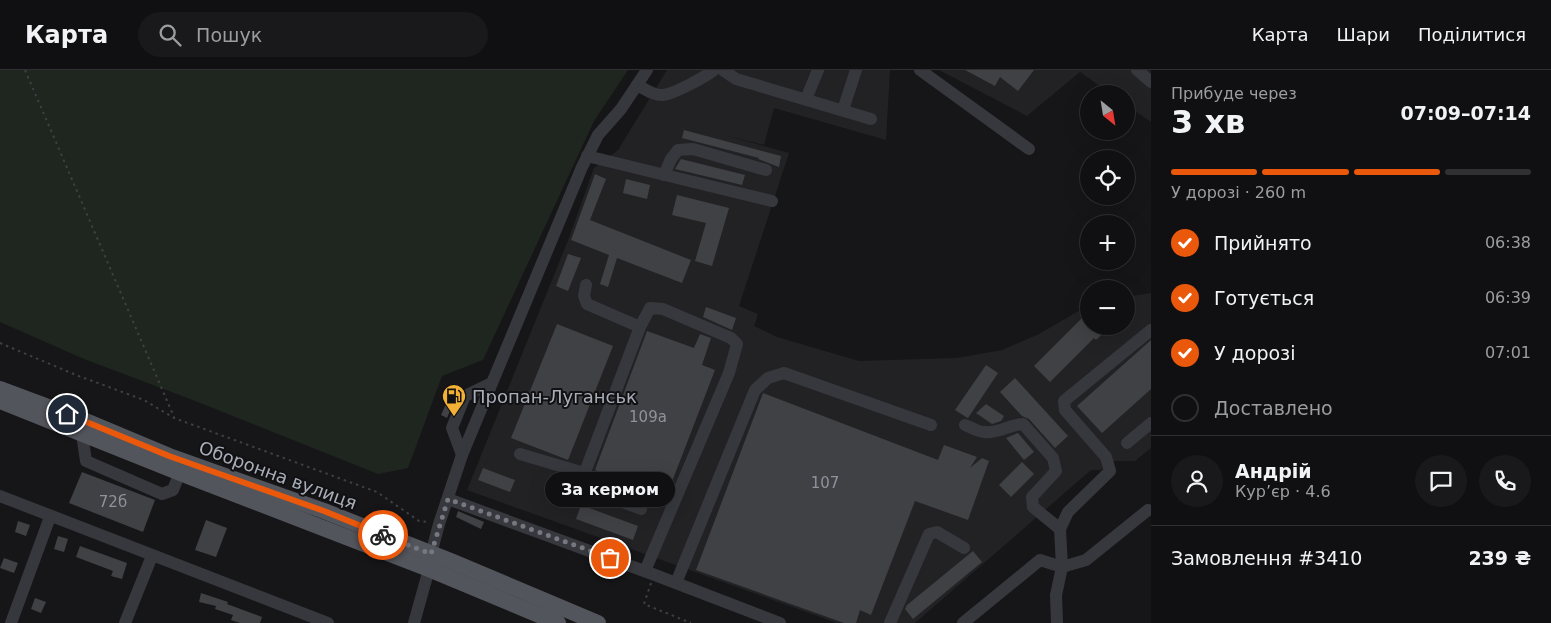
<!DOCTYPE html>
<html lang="uk">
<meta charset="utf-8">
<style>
:root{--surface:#101012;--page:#19191b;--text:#f1f3f6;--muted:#9c9d9f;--line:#303032;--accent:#ea580c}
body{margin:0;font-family:"DejaVu Sans",sans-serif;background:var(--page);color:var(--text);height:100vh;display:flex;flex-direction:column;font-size:19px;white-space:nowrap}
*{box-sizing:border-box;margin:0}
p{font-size:16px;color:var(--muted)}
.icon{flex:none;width:28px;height:28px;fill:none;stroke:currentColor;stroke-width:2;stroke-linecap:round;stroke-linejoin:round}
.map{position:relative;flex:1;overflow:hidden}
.drawer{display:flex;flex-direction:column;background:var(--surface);width:400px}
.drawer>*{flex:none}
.needle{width:32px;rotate:150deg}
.controls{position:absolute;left:1080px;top:15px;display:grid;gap:10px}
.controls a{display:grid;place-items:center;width:55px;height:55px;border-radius:50%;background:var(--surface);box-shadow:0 5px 20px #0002,0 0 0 1px var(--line);font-size:25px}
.pin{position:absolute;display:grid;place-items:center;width:42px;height:42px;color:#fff;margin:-21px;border:2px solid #fff;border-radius:50%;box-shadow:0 1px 5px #0007}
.courier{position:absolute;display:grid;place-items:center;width:50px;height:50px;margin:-25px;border:4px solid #ea580c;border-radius:50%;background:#fff;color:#222;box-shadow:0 1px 6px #0007}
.bubble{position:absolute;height:35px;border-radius:18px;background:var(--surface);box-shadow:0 5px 20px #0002,0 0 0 1px var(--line);font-size:16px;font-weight:800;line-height:35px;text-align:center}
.overview em{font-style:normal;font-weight:800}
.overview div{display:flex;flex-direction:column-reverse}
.overview{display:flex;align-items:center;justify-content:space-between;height:85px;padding:0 20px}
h1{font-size:32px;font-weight:800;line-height:38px}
.bar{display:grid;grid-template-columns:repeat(4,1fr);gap:8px 5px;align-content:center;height:60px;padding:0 20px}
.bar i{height:6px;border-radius:4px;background:var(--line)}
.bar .current{background:var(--accent)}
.bar p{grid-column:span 4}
.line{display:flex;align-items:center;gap:12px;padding:0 20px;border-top:1px solid var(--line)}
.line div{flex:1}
.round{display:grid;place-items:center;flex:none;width:52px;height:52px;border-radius:26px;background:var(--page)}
ol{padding:0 20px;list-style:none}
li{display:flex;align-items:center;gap:15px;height:55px}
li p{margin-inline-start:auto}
li .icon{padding:5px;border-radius:50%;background:var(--accent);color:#fff;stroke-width:4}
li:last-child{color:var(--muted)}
li i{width:28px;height:28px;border:2px solid var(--line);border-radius:50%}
header{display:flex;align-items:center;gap:30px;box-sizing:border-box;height:70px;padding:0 25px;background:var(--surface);border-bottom:1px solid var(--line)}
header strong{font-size:24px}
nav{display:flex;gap:28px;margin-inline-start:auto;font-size:18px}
.search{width:350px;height:45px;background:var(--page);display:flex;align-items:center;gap:12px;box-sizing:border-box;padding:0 18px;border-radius:28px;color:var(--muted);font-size:19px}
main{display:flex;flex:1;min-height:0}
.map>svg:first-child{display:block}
</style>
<header>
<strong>Карта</strong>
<div class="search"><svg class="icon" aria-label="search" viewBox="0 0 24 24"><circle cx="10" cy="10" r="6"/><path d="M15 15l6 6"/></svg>Пошук</div>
<nav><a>Карта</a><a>Шари</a><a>Поділитися</a></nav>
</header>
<main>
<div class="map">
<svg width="1151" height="553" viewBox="0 0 1151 553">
<rect width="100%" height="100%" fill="#161618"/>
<g fill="#222225">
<path d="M667,0H890L886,70L774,38L764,75L724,65L789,83L739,236L758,244L754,256L777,267L859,291L957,288L1002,280L1039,264L1089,235V256H1126V227L1151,223V378L1135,391H1112L1101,400H1091L915,553H837L467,420L567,173L594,98L618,80Z"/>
<path d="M939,0H1151V52L1126,35V24H1111L1080,2L1027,46Z"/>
</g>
<path fill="#1e261f" d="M0,0H628L594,51L483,290L442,306L408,398L378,404L190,329L84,289L0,252Z"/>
<g fill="#404145">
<path d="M965,0H1034L1018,21L1000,7L995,16Z"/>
<path d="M684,60L781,86L779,97L758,89L759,88L682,68Z"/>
<path d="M681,89L745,105L742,115L675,99Z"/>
<path d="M595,104L606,109L590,150L691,190L682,213L617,188L608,217L600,214L609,185L571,170Z"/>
<path d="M626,109L650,115L647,129L623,123Z"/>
<path d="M677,125L729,138L712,196L695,191L706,153L672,145Z"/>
<path d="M568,184L581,188L568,221L556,216Z"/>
<path d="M706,237L736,248L732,260L703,247Z"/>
<path d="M1089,241V256H1111L1096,270L1094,268L1050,312L1034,296Z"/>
<path d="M557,254L613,276L568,390L511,368Z"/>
<path d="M647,261L694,278L700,264L711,268L702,295L715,300L668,422L654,416L653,421L595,400Z"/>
<path d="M1151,270V319L1102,363L1077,336Z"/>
<path d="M986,295L998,303L968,348L966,347L955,340Z"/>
<path d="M1015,308L1068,366L1055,378L1029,349L1022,346L1000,322Z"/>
<path d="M763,323L938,390L944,375L977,387L970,398L982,388L989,391L968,450L915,431L871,545L860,540L856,553H844L696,500Z"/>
<path d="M449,327L455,329L447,348L441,345Z"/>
<path d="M986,334L1004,346L1001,351L992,354L976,343Z"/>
<path d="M1018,363L1034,382L1024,390L1006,368Z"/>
<path d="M1022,392L1034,404L1011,427L999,415Z"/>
<path d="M483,398L515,410L510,422L478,410Z"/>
<path d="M82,402L155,430L143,462L69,433Z"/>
<path d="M581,435L638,456L633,470L576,449Z"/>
<path d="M458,441L484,452L481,459L456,447Z"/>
<path d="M206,450L227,458L216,487L195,480Z"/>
<path d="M18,451L30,455L26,466L15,462Z"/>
<path d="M58,466L68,469L64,482L54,479Z"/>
<path d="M80,476L127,493L122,509L111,506L113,501L76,487Z"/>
<path d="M973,481L982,492L913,549L905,539L907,535Z"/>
<path d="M4,488L18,493L14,503L0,498Z"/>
<path d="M201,523L228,532L227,534L262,547L260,553H240L231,550L233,545L215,539L216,536L199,532Z"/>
<path d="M35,528L46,532L41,543L31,539Z"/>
</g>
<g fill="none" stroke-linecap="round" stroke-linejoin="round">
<g stroke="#3d3f44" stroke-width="2" stroke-dasharray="2.5 4" stroke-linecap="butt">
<path d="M25,0L174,347"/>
<path d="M0,273L76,305L144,330L174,348L377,422L419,451L430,452"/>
<path d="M651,513L644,534L691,553"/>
</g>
<g stroke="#37383d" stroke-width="12">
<path d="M723,0L736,9L871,49"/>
<path d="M920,0L1029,79"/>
<path d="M1137,0L1151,12"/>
<path d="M637,15C645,19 655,26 663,25C674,24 705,7 714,0"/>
<path d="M806,29L818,0"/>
<path d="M843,40L856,0"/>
<path d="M587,86L772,131"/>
<path d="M664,105L671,89L678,80L693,79L766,100"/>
<path d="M586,215L584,226L587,234L640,257"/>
<path d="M965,355C970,357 978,362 984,362C998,364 1010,354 1023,354L1053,388L1056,401L1032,427L1033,437L1060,459"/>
<path d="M82,364L86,391L162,424L173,420L180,402"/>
<path d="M1127,373L1151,353"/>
<path d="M520,384L584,403"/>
<path d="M462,385L452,358L465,326L492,313"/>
<path d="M0,426L328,553"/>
<path d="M448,429L655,505L780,553"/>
<path d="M641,439L586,418L582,410L640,257L650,238L663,239L731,268L737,274L729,303L645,501"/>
<path d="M676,513L755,320L768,308L784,303L931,355"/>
<path d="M11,553L50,447"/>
<path d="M125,553L152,486"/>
<path d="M414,553L429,499L431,484L439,454L462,385L582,97L598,65L621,39L647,0"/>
<path d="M890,553L929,464L937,462L964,478"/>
<path d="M963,553L1040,490L1062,497L1086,490L1148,440"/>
<path d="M1057,553L1056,525L1062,497L1060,459L1068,442L1110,401L1106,387L1065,340L1064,331L1151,260"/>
</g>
<g stroke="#53555c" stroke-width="16">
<path d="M0,319L83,350L169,386L324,441L453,492L598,553"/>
<path d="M0,331L188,406L429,499L558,553"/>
</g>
</g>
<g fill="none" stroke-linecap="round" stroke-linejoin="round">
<path stroke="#757880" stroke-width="5" stroke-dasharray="0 9" d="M383,465L431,484L448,429L610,488"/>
<path stroke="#ea580c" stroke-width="6" d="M67,344L169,386L324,441L383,465"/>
</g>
<defs>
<g id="fuel-pin" transform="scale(1.25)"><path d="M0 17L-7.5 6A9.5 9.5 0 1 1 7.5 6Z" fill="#f2b134" stroke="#111113"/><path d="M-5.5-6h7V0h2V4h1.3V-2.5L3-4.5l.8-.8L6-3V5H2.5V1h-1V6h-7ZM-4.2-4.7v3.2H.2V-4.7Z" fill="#111"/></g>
</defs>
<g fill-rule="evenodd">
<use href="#fuel-pin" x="454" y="326"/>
</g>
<g text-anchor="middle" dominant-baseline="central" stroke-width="4" stroke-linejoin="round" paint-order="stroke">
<g font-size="15" fill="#8e929b">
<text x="648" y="347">109а</text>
<text x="825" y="413">107</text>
<text x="113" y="432">72б</text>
</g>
<g font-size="18" fill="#a8adb8" stroke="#111113" text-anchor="start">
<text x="472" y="326">Пропан-Луганськ</text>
</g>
<g font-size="18" fill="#a8adb8" stroke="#111113">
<text transform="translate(278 405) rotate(20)">Оборонна вулиця</text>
</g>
</g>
</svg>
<div class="controls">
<a><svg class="needle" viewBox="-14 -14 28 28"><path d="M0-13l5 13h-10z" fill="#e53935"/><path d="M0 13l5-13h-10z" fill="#9c9d9f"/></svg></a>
<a><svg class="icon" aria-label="locate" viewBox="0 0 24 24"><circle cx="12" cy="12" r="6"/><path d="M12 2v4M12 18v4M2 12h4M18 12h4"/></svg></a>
<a>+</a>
<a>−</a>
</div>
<div class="pin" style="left:610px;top:488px;background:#ea580c"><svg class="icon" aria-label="bag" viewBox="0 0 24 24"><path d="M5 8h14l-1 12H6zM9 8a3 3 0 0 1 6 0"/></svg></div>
<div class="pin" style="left:67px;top:344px;background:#1f2937"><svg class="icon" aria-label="home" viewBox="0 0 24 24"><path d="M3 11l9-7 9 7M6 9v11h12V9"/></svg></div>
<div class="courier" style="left:383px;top:465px"><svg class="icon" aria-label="bike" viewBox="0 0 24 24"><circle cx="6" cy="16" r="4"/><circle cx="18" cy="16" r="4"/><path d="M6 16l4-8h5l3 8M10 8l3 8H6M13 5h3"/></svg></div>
<div class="bubble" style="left:545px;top:402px;width:130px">За кермом</div>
</div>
<section class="drawer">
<div class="overview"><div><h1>3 хв</h1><p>Прибуде через</p></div><em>07:09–07:14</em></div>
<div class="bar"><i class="current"></i><i class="current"></i><i class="current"></i><i></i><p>У дорозі · 260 m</p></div>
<ol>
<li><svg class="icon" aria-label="check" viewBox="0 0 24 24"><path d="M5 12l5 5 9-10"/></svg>Прийнято<p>06:38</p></li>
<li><svg class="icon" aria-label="check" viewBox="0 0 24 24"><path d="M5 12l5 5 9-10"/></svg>Готується<p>06:39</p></li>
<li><svg class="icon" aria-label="check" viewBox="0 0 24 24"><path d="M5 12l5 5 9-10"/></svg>У дорозі<p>07:01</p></li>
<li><i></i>Доставлено</li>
</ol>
<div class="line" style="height:90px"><a class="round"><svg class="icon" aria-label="person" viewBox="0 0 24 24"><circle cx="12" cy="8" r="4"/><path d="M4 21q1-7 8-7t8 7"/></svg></a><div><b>Андрій</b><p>Кур’єр · 4.6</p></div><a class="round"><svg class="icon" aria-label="chat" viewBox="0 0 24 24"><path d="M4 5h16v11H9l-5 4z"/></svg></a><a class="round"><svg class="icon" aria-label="phone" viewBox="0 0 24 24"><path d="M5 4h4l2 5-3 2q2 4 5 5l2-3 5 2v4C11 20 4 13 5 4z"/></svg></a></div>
<div class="line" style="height:65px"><div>Замовлення #3410</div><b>239 ₴</b></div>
</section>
</main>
